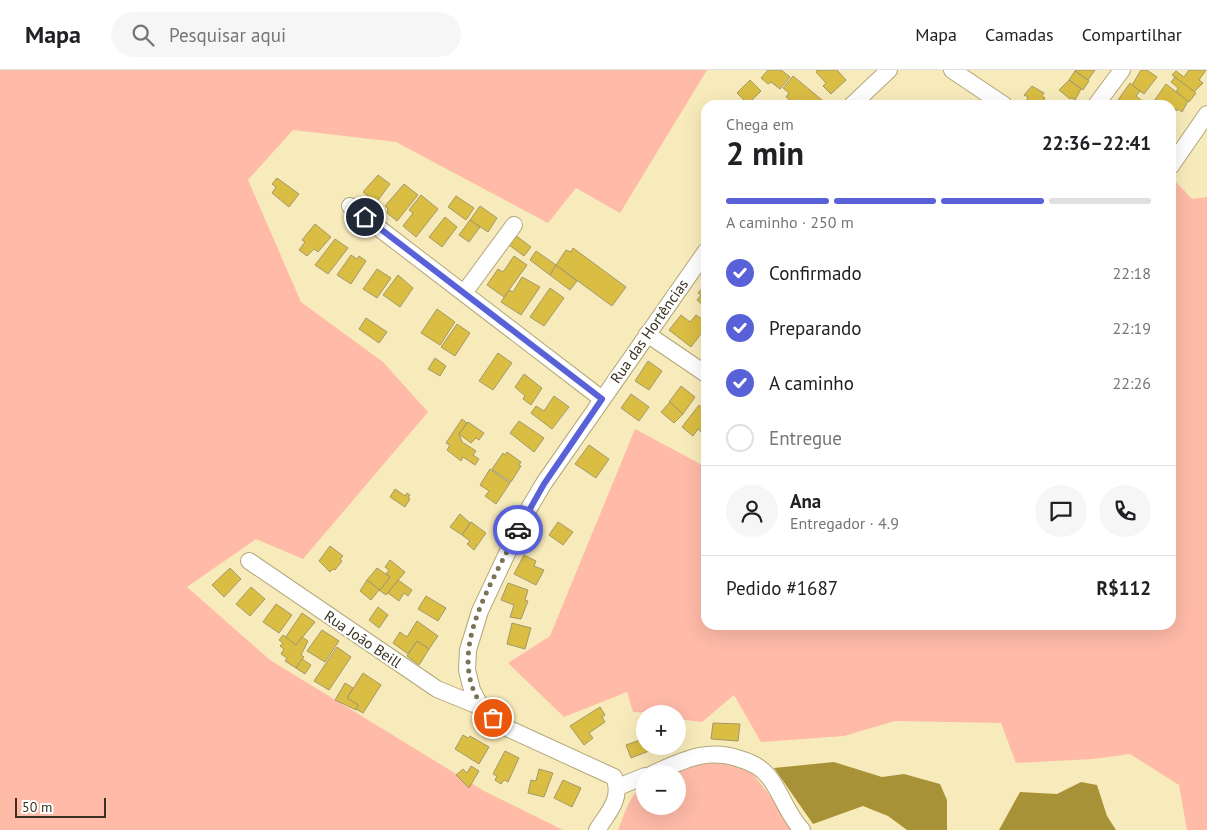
<!DOCTYPE html>
<html lang="pt">
<meta charset="utf-8">
<style>
:root{--surface:#fff;--page:#f6f6f6;--text:#202124;--muted:#757577;--line:#e0e0e0;--accent:#5861d8}
body{margin:0;font-family:"PT Sans",sans-serif;background:var(--page);color:var(--text);height:100vh;display:flex;flex-direction:column;font-size:19px;white-space:nowrap}
*{box-sizing:border-box;margin:0}
p{font-size:16px;color:var(--muted)}
.icon{flex:none;width:28px;height:28px;fill:none;stroke:currentColor;stroke-width:2;stroke-linecap:round;stroke-linejoin:round}
.map{position:relative;flex:1;overflow:hidden}
.sheet{position:absolute;left:701px;top:30px;width:475px;height:530px;display:flex;flex-direction:column;background:var(--surface);border-radius:15px;box-shadow:0 5px 20px #0002}
.sheet>*{flex:none}
.controls{position:absolute;left:636px;top:635px;display:grid;gap:10px}
.controls a{display:grid;place-items:center;width:50px;height:50px;border-radius:50%;background:var(--surface);box-shadow:0 5px 20px #0002;font-size:25px}
.scale{position:absolute;left:15px;bottom:12px;width:91px;box-sizing:border-box;padding-left:5px;border:2px solid #383320;border-top:0;font-size:14px;line-height:18px;white-space:nowrap;color:#383320;-webkit-text-stroke:4px #fff;paint-order:stroke}
.pin{position:absolute;display:grid;place-items:center;width:42px;height:42px;color:#fff;margin:-21px;border:2px solid #fff;border-radius:50%;box-shadow:0 1px 5px #0007}
.courier{position:absolute;display:grid;place-items:center;width:50px;height:50px;margin:-25px;border:4px solid #5861d8;border-radius:50%;background:#fff;color:#222;box-shadow:0 1px 6px #0007}
.summary em{font-style:normal;font-weight:700}
.summary div{display:flex;flex-direction:column-reverse}
.summary{display:flex;align-items:center;justify-content:space-between;height:85px;padding:0 25px}
h1{font-size:32px;font-weight:700;line-height:38px}
.bar{display:grid;grid-template-columns:repeat(4,1fr);gap:8px 5px;align-content:center;height:60px;padding:0 25px}
.bar i{height:6px;border-radius:4px;background:var(--line)}
.bar .current{background:var(--accent)}
.bar p{grid-column:span 4}
.line{display:flex;align-items:center;gap:12px;padding:0 25px;border-top:1px solid var(--line)}
.line div{flex:1}
.round{display:grid;place-items:center;flex:none;width:52px;height:52px;border-radius:26px;background:var(--page)}
ol{padding:0 25px;list-style:none}
li{display:flex;align-items:center;gap:15px;height:55px}
li p{margin-inline-start:auto}
li .icon{padding:5px;border-radius:50%;background:var(--accent);color:#fff;stroke-width:4}
li:last-child{color:var(--muted)}
li i{width:28px;height:28px;border:2px solid var(--line);border-radius:50%}
header{display:flex;align-items:center;gap:30px;box-sizing:border-box;height:70px;padding:0 25px;background:var(--surface);border-bottom:1px solid var(--line)}
header strong{font-size:24px}
nav{display:flex;gap:28px;margin-inline-start:auto;font-size:18px}
.search{width:350px;height:45px;background:var(--page);display:flex;align-items:center;gap:12px;box-sizing:border-box;padding:0 18px;border-radius:28px;color:var(--muted);font-size:19px}
.map>svg:first-child{display:block}
</style>
<header>
<strong>Mapa</strong>
<div class="search"><svg class="icon" aria-label="search" viewBox="0 0 24 24"><circle cx="10" cy="10" r="6"/><path d="M15 15l6 6"/></svg>Pesquisar aqui</div>
<nav><a>Mapa</a><a>Camadas</a><a>Compartilhar</a></nav>
</header>
<div class="map">
<svg width="1207" height="760" viewBox="0 0 1207 760">
<rect width="100%" height="100%" fill="#f8ebbb"/>
<g fill="#ffbaa8">
<path d="M0,0H707L620,143L576,118L548,153L396,72L293,60L248,110L301,232L383,292L428,342L303,489L256,469L187,517L270,590L484,721L563,760H0Z"/>
<path d="M1174,110L1192,129L1207,127V760H1187L1179,715L1130,684L1093,689L1016,693L1001,653L895,651L844,666L761,672L734,625L702,652L678,649V644L633,642L627,622L564,647L508,593L550,566L635,359L706,397V555H1171V113Z"/>
<path d="M720,685L744,692L796,760H618C625,744 629,724 645,715V736H678V704H667Z"/>
</g>
<g fill="#a89237">
<path d="M834,692L882,707L904,704L940,714L947,730V760H907L888,746L863,736L813,754L774,698Z"/>
<path d="M1081,712L1097,715L1107,746L1116,760H999L1020,722L1057,724Z"/>
</g>
<g fill="#dabd43" stroke="#a4986b">
<path d="M768,0H781L790,7L780,19L771,12L768,14L761,8Z"/>
<path d="M817,0H837L846,10L831,24L823,16L826,13L816,2Z"/>
<path d="M1095,0L1088,10L1075,1L1076,0Z"/>
<path d="M1141,0H1147L1157,7L1144,24L1132,15Z"/>
<path d="M1189,0H1206L1199,10L1203,13L1194,22L1172,5L1176,1L1184,7Z"/>
<path d="M1075,1L1089,11L1083,20L1069,10Z"/>
<path d="M793,6L822,30L817,35H796L786,27L789,23L783,18Z"/>
<path d="M1175,7L1196,23L1189,32L1176,22L1178,18L1171,12Z"/>
<path d="M750,10L761,21L748,34L737,23Z"/>
<path d="M1069,10L1081,19L1075,30L1072,28L1070,29L1059,20Z"/>
<path d="M1130,13L1140,21L1136,26L1141,30L1138,35H1124L1118,30Z"/>
<path d="M1166,14L1188,31L1182,42L1178,39L1177,41L1166,32L1164,35H1159L1154,31Z"/>
<path d="M1032,16L1044,23L1042,26L1045,28L1040,35H1025L1028,27L1024,25Z"/>
<path d="M378,105L390,114L376,133L363,122Z"/>
<path d="M277,108L299,124L289,137L272,123L276,117L272,114Z"/>
<path d="M404,114L418,125L397,151L387,143L388,139L385,136Z"/>
<path d="M421,125L438,139L416,167L403,156L413,143L409,140Z"/>
<path d="M456,126L474,138L466,150L448,137Z"/>
<path d="M480,136L497,148L488,162L470,150Z"/>
<path d="M445,147L457,157L442,177L429,167Z"/>
<path d="M470,150L480,157L469,172L459,165Z"/>
<path d="M315,154L331,167L318,182L314,179L307,186L299,180L305,172L302,170Z"/>
<path d="M515,165L531,177L524,186L509,175Z"/>
<path d="M335,169L348,178L328,204L315,195Z"/>
<path d="M573,178L626,217L612,236L556,195L566,180L571,182Z"/>
<path d="M536,181L556,195L550,205L530,190Z"/>
<path d="M351,185L357,189L359,186L366,191L351,214L337,205Z"/>
<path d="M514,186L527,195L504,227L487,215L498,199L503,202Z"/>
<path d="M556,195L577,211L570,220L550,205Z"/>
<path d="M377,199L391,208L377,228L363,219Z"/>
<path d="M398,205L413,218L400,237L383,225Z"/>
<path d="M522,207L540,217L521,245L501,232L509,220L513,222Z"/>
<path d="M704,216L706,218V238L697,230L701,225L698,223Z"/>
<path d="M550,218L564,228L544,256L530,247Z"/>
<path d="M437,239L455,252L440,275L421,263Z"/>
<path d="M681,245L690,252L696,245L706,252V257L691,277L669,260Z"/>
<path d="M366,248L387,262L379,273L359,259Z"/>
<path d="M457,254L470,263L455,286L441,277Z"/>
<path d="M498,283L512,293L493,320L479,311Z"/>
<path d="M435,288L446,296L440,306L428,299Z"/>
<path d="M648,291L662,301L649,320L635,311Z"/>
<path d="M524,304L542,318L531,335L523,329L525,326L515,317Z"/>
<path d="M681,316L695,327L683,344L669,332Z"/>
<path d="M631,324L649,337L639,351L621,338Z"/>
<path d="M554,326L569,337L552,359L531,343L536,336L544,341Z"/>
<path d="M670,332L683,344L674,353L661,342Z"/>
<path d="M699,335L706,341V356L701,362L698,359L693,366L682,357Z"/>
<path d="M462,349L467,353L459,364L462,372L476,381L473,385L479,389L475,395L463,387L461,391L447,380L450,375L446,373Z"/>
<path d="M519,351L544,368L534,382L510,363Z"/>
<path d="M468,352L484,363L479,370L476,368L471,373L459,364Z"/>
<path d="M589,375L609,389L596,408L575,394Z"/>
<path d="M507,382L521,392L519,395L521,396L511,412L492,399L503,383L505,385Z"/>
<path d="M490,399L510,413L496,434L485,426L489,421L480,415Z"/>
<path d="M395,419L405,426L407,423L410,425L408,428L410,429L405,437L390,427Z"/>
<path d="M460,444L470,453L462,465L450,457Z"/>
<path d="M471,452L486,463L474,480L467,474L470,471L462,465Z"/>
<path d="M558,452L573,462L563,475L549,465Z"/>
<path d="M330,476L343,486L340,489L342,491L335,500L333,499L330,502L319,491Z"/>
<path d="M524,485L536,491L534,496L544,500L536,515L514,504Z"/>
<path d="M390,490L405,502L386,525L379,520L371,530L360,521L367,510L380,520L390,507L386,504L389,500L385,497Z"/>
<path d="M230,498L241,509L224,527L212,515Z"/>
<path d="M377,498L390,507L380,520L367,510Z"/>
<path d="M398,510L412,520L408,526L404,523L399,531L388,523Z"/>
<path d="M508,513L528,520L525,530L528,531L521,549L510,547L514,535L501,530Z"/>
<path d="M251,517L265,529L250,546L236,534Z"/>
<path d="M426,526L446,538L438,551L418,539Z"/>
<path d="M276,534L292,545L279,563L263,552Z"/>
<path d="M378,537L388,545L379,558L369,550Z"/>
<path d="M302,543L315,552L296,575L285,568Z"/>
<path d="M417,551L438,566L429,579L417,571L408,584L393,573L400,562L407,567Z"/>
<path d="M512,553L531,558L525,579L507,574Z"/>
<path d="M322,560L339,571L325,592L307,581Z"/>
<path d="M283,565L296,575L302,567L308,571L301,585L304,587L296,598L285,591L287,588L281,584L284,579L280,576L283,573L279,570Z"/>
<path d="M417,571L429,579L419,595L407,586Z"/>
<path d="M337,577L351,587L329,620L314,611Z"/>
<path d="M302,589L311,595L305,604L296,598Z"/>
<path d="M363,603L381,615L363,643L356,639L358,635L347,628Z"/>
<path d="M345,613L353,618L347,628L358,635L356,640L335,630Z"/>
<path d="M600,637L605,645L602,647L605,652L589,663L593,668L584,675L570,656Z"/>
<path d="M713,653L740,654L738,671L711,669Z"/>
<path d="M645,662V676H662L631,688L626,675L640,670L638,664Z"/>
<path d="M463,665L468,668L470,666L489,677L479,694L455,679Z"/>
<path d="M505,681L519,688L508,712L504,710L501,714L495,710L497,706L493,704Z"/>
<path d="M471,696L479,701L469,718L456,705L463,699L467,703Z"/>
<path d="M539,699L553,703L544,727L528,723L531,710L536,711Z"/>
<path d="M563,710L581,718L572,737L554,728Z"/>
</g>
<g fill="none" stroke-linecap="round" stroke-linejoin="round">
<g stroke="#b3a779" stroke-width="18">
<g id="minor">
<path d="M952,0L1004,35"/>
<path d="M852,35L889,0"/>
<path d="M1096,35L1122,0"/>
<path d="M1171,96L1207,44"/>
<path d="M350,136L602,329"/>
<path d="M464,223L514,155"/>
<path d="M647,264L706,304"/>
<path d="M249,491L437,619L481,637"/>
<path d="M652,704C682,691 707,677 740,689C751,692 762,698 769,707C782,724 787,744 802,760"/>
<path d="M618,717L645,706"/>
<path d="M597,760C608,743 623,728 614,707L507,658L481,637L472,620L467,600L468,580L480,541L525,445L544,413L706,181"/>
</g>
</g>
<use href="#minor" stroke="#fff" stroke-width="16"/>
</g>
<g fill="none" stroke-linecap="round" stroke-linejoin="round">
<path stroke="#7b7356" stroke-width="5" stroke-dasharray="0 9" d="M493,648C436,594 491,516 518,460"/>
<path stroke="#5861d8" stroke-width="6" d="M365,147L602,329L544,414L518,460"/>
</g>
<g text-anchor="middle" dominant-baseline="central" stroke-width="4.5" stroke-linejoin="round" paint-order="stroke">
<g font-size="15" fill="#383320" stroke="#fff">
<text transform="translate(649 261) rotate(-55)">Rua das Hortências</text>
<text transform="translate(363 569) rotate(34)">Rua João Beill</text>
</g>
</g>
</svg>
<div class="controls">
<a>+</a>
<a>−</a>
</div>
<div class="scale">50 m</div>
<div class="pin" style="left:493px;top:648px;background:#ea580c"><svg class="icon" aria-label="bag" viewBox="0 0 24 24"><path d="M5 8h14l-1 12H6zM9 8a3 3 0 0 1 6 0"/></svg></div>
<div class="pin" style="left:365px;top:147px;background:#1f2937"><svg class="icon" aria-label="home" viewBox="0 0 24 24"><path d="M3 11l9-7 9 7M6 9v11h12V9"/></svg></div>
<div class="courier" style="left:518px;top:460px"><svg class="icon" aria-label="car" viewBox="0 0 24 24"><path d="M5 17H2v-5l4-1 3-4h7l3 4 3 1v5h-3M9 17h6M6 11h13"/><circle cx="7" cy="17" r="2"/><circle cx="17" cy="17" r="2"/></svg></div>
<section class="sheet">
<div class="summary"><div><h1>2 min</h1><p>Chega em</p></div><em>22:36–22:41</em></div>
<div class="bar"><i class="current"></i><i class="current"></i><i class="current"></i><i></i><p>A caminho · 250 m</p></div>
<ol>
<li><svg class="icon" aria-label="check" viewBox="0 0 24 24"><path d="M5 12l5 5 9-10"/></svg>Confirmado<p>22:18</p></li>
<li><svg class="icon" aria-label="check" viewBox="0 0 24 24"><path d="M5 12l5 5 9-10"/></svg>Preparando<p>22:19</p></li>
<li><svg class="icon" aria-label="check" viewBox="0 0 24 24"><path d="M5 12l5 5 9-10"/></svg>A caminho<p>22:26</p></li>
<li><i></i>Entregue</li>
</ol>
<div class="line" style="height:90px"><a class="round"><svg class="icon" aria-label="person" viewBox="0 0 24 24"><circle cx="12" cy="8" r="4"/><path d="M4 21q1-7 8-7t8 7"/></svg></a><div><b>Ana</b><p>Entregador · 4.9</p></div><a class="round"><svg class="icon" aria-label="chat" viewBox="0 0 24 24"><path d="M4 5h16v11H9l-5 4z"/></svg></a><a class="round"><svg class="icon" aria-label="phone" viewBox="0 0 24 24"><path d="M5 4h4l2 5-3 2q2 4 5 5l2-3 5 2v4C11 20 4 13 5 4z"/></svg></a></div>
<div class="line" style="height:65px"><div>Pedido #1687</div><b>R$112</b></div>
</section>
</div>
